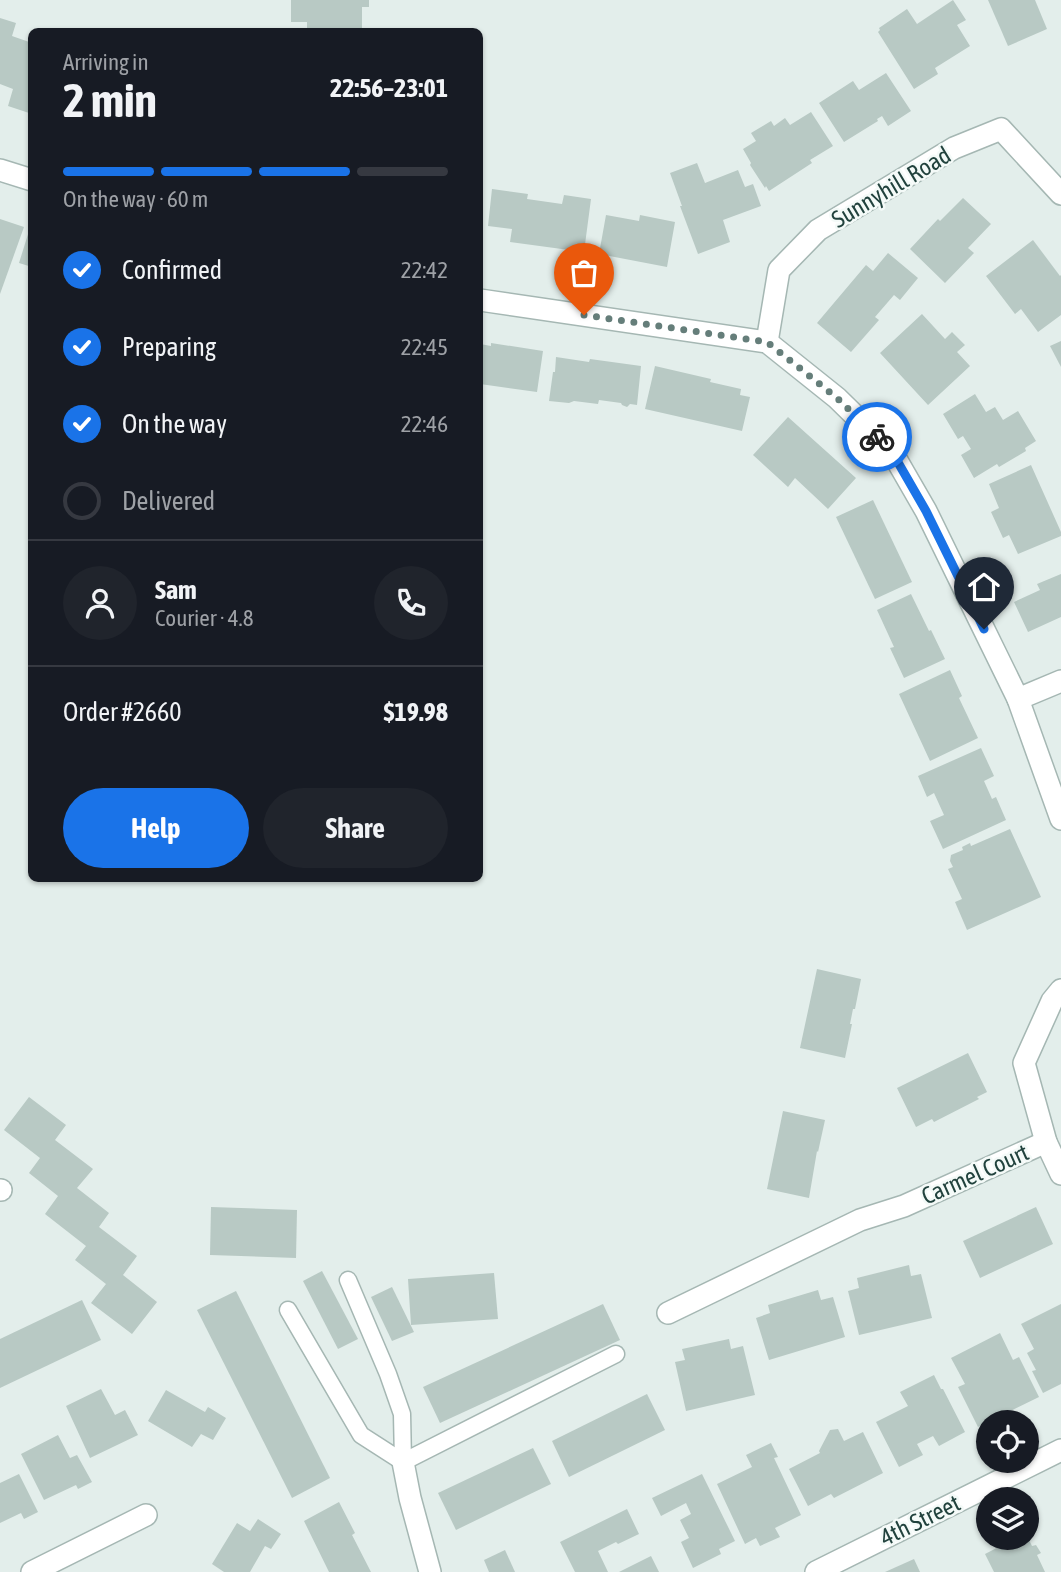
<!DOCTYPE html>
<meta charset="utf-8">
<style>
:root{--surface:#171b24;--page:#20242c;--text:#f1f3f6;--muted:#9ea1a6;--line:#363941;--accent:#1a73e8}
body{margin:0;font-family:"Asap Condensed",sans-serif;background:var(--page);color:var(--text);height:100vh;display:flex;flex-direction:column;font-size:26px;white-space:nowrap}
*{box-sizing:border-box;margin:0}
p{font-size:23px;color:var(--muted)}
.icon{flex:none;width:38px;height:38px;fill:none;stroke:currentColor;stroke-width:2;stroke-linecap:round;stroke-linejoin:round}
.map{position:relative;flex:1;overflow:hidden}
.details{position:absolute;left:28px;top:28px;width:455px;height:854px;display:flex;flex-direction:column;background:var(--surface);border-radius:10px;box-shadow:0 2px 5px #0004}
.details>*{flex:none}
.tools{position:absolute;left:976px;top:1410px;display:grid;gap:14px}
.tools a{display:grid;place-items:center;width:63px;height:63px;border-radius:50%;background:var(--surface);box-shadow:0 2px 5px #0004;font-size:35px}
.pin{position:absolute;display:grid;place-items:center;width:60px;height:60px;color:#fff;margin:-72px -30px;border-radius:50% 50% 50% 0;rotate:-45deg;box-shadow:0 0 7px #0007}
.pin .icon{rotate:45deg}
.courier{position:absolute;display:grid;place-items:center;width:70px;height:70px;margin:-35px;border:5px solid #1a73e8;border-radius:50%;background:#fff;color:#222;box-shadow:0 2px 9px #0007}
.summary em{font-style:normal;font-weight:700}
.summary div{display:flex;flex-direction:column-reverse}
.summary{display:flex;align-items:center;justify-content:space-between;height:119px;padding:0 35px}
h1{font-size:46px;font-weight:700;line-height:52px}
.bar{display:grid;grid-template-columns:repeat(4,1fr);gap:10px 7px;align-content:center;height:84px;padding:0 35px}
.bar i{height:9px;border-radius:5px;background:var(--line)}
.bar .active{background:var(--accent)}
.bar p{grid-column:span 4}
.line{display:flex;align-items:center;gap:18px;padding:0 35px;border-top:2px solid var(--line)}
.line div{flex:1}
.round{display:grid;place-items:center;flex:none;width:74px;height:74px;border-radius:37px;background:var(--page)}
ol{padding:0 35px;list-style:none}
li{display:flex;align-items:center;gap:21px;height:77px}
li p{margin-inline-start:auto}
li .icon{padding:7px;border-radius:50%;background:var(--accent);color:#fff;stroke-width:4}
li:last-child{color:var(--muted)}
li i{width:38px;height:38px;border:4px solid var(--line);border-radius:50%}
.primary-button{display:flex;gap:14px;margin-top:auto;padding:14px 35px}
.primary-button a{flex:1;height:80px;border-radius:42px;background:var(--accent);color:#fff;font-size:28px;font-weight:700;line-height:80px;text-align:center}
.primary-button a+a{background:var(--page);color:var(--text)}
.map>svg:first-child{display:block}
</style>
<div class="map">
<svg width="1061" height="1572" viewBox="0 0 1061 1572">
<rect width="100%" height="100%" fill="#e3eeeb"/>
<g fill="#b8c9c4">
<path d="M291,0H369V7H362V32H307V22H291Z"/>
<path d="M953,0L966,20L957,25L970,46L935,68L938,74L914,89L878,32L880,30L879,28L907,9L917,24Z"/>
<path d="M988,0H1035L1047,29L1008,46Z"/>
<path d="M0,18L16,23L12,36L32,43V114L8,106L13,89L0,84Z"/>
<path d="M886,73L911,111L888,126L882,116L877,119L878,121L844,142L819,103L853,81L859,90Z"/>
<path d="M811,112L833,146L810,160L812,163L769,191L766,186L765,188L750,165L751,163L743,149L756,141L751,133L771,121L774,126L785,118L790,125Z"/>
<path d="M697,163L705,183L738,170L745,187L753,184L761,206L723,220L730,242L698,254L680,206H682L670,173Z"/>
<path d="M492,189L528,194L527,199L562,204L564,195L591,199L584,252L510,242L512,229L488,226Z"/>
<path d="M963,198L991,224L968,248L974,253L945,283L910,249L938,219L940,221Z"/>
<path d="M606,215L639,221L640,215L675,222L667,267L599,254Z"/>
<path d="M0,219L24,227L0,294Z"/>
<path d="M29,231H32V267L19,263Z"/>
<path d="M1033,240L1060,276L1061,275V315L1038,332L1021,309L1015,314L986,276Z"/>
<path d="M888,253L918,278L900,300L894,295L875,317L879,320L851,352L817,323L866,265L873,271Z"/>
<path d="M922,314L945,339L952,332L965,345L957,352L970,366L928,405L880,353Z"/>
<path d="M1061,341V367L1050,346Z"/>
<path d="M491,343L543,351L537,392L480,384V344L491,346Z"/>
<path d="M556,357L589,362L590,359L641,366L637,405L630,404L627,407L622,405L621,403L599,400L598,404L574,401L569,403L549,401L553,372H555Z"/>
<path d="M655,366L711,379L710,382L741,389L740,395L750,397L742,431L645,409Z"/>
<path d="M975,394L986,412L995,407L1003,420L1018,411L1036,441L1025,448L1026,451L999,467L997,464L974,478L961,455L971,449L963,436L958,439L943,414Z"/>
<path d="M788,417L856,478L828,509L795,478L788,487L753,455Z"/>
<path d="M1031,465L1061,532V536L1018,554L1009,535L1003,538L991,512L999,508L989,484Z"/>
<path d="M873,500L912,582L875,599L836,517Z"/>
<path d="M1061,574V617L1028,632L1014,602L1040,590L1037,584Z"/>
<path d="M911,594L929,631L931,630L945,659L904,678L890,648L894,647L877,610Z"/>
<path d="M950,670L962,696L959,698L978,738L930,761L899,694Z"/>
<path d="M981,748L994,776L984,781L992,799L996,797L1006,820L943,849L930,821L944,815L934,793L927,797L918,776Z"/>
<path d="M1010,829L1041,897L967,930L955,902L962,899L948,869L953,867L950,861L951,855L963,850L962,847L970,843L971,846Z"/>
<path d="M817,969L861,979L855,1009H853L850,1024H852L845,1058L800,1048Z"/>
<path d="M968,1053L987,1092L977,1097L979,1099L934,1122L932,1119L916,1127L897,1088Z"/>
<path d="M29,1097L66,1125L55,1140L93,1169L77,1188L109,1213L99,1227L137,1256L123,1275L157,1302L132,1334L91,1303L106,1284L75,1260L86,1246L45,1214L58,1196L29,1173L40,1158L4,1130Z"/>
<path d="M783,1111L825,1120L818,1152L817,1151L809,1198L767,1189Z"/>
<path d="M211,1207L297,1210L296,1258L210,1255Z"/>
<path d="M1036,1207L1053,1244L980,1278L963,1241Z"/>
<path d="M909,1265L911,1276L921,1274L932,1318L859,1335L848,1291L859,1288L857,1278Z"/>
<path d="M322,1271L358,1339L338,1349L303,1281Z"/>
<path d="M494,1273L498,1319L411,1325L408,1279Z"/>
<path d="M392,1287L414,1332L392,1341L371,1297Z"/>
<path d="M818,1290L821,1300L833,1297L845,1337L769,1360L756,1318L770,1313L768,1305Z"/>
<path d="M236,1291L330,1478L292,1498L197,1310Z"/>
<path d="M82,1300L101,1340L0,1388V1339Z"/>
<path d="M603,1304L620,1340L440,1423L423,1387Z"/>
<path d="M1061,1304V1384L1043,1393L1032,1371L1036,1370L1027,1353L1034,1349L1021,1324Z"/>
<path d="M1000,1333L1013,1360L1019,1357L1039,1397L978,1427L958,1387L965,1384L951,1358Z"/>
<path d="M729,1339L731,1349L743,1346L755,1395L686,1411L675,1362L685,1360L682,1349Z"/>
<path d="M934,1375L941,1389H943L965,1432L939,1446L933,1436L917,1444L923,1455L899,1467L876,1422L908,1406L900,1392Z"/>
<path d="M101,1389L115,1415L125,1410L138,1435L90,1458L66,1406Z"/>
<path d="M166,1390L205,1412L208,1407L226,1418L213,1440L201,1434L192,1447L148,1421Z"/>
<path d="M647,1394L665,1430L569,1477L552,1441Z"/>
<path d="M838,1429L844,1441L863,1432L883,1473L834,1498L831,1494L808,1506L789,1469L820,1453L819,1451L830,1430Z"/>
<path d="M58,1435L70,1458L77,1455L92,1482L78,1489L76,1485L44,1500L21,1454Z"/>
<path d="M771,1443L778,1457L774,1458L801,1515L775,1528L780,1537L760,1546L756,1538L745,1544L717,1484L752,1467L746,1455Z"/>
<path d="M533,1448L551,1484L456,1530L438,1493Z"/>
<path d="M19,1474L38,1512L24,1519L21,1513L0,1523V1483Z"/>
<path d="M702,1474L735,1541L719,1549L721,1554L693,1568L681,1542L689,1538L680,1520L691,1514L686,1503L661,1516L652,1498Z"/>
<path d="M339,1502L355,1533L352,1535L371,1572H329L304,1521Z"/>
<path d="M627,1509L639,1534L618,1544L616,1542L598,1551L608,1572H575L560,1542Z"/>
<path d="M258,1519L281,1534L271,1549L265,1546L250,1572H224L212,1564L237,1523L250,1531Z"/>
<path d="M1016,1538H1028L1032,1546L1036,1545L1041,1553L1037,1555L1045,1572H994L985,1554Z"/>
<path d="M505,1550L515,1572H489L484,1560Z"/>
<path d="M651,1556L659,1572H619Z"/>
<path d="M914,1559L920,1572H885Z"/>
</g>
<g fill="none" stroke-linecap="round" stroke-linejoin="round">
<g stroke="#a5b7b3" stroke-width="19">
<g id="lane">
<path d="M348,1280L388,1374L402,1414L403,1462"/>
<path d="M288,1310L361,1435L403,1462"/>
<path d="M403,1462L616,1354"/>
</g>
</g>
<g stroke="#a5b7b3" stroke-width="24">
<g id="street">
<path d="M0,170L32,180"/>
<path d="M480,300L767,342L837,398L892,452L926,511L1018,699L1061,819"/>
<path d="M767,342L779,270L818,230L954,148L1001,129L1061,194"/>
<path d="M1018,699L1061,681"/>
<path d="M1061,990L1052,1001L1024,1063L1046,1142L1061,1174"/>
<path d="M0,1190H1"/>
<path d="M668,1313L860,1220L904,1206L1046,1142"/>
<path d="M403,1462L410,1498L430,1572"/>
<path d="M32,1572L146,1515"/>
<path d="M816,1572L1061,1450"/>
</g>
</g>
<use href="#lane" stroke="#fff" stroke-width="16"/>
<use href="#street" stroke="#fff" stroke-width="21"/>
</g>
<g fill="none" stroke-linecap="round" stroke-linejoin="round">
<path stroke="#657e7a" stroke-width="7" stroke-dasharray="0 12.6" d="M584,315L767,342L837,398L877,437"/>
<path stroke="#1a73e8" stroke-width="9" d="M877,437L892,452L926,511L984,629"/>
</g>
<g text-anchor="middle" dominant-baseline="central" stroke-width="5" stroke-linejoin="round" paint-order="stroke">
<g font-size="24" fill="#21423d" stroke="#f4faf8">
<text transform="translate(891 187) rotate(-31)">Sunnyhill Road</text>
<text transform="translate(975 1174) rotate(-24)">Carmel Court</text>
<text transform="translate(920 1520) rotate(-26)">4th Street</text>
</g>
</g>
</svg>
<div class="tools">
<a><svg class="icon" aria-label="locate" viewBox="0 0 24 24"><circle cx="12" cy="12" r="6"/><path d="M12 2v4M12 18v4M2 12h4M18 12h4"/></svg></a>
<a><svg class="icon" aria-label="layers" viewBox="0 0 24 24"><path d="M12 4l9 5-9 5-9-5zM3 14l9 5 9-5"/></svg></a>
</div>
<div class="pin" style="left:584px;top:315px;background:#ea580c"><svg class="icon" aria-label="bag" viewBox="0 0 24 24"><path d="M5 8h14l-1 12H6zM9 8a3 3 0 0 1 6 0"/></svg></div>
<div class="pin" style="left:984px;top:629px;background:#1f2937"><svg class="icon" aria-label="home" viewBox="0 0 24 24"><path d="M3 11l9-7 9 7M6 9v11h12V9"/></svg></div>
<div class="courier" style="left:877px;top:437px"><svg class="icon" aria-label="bike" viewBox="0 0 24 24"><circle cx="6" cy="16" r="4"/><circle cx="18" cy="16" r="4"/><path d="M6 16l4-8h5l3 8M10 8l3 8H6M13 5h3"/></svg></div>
<section class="details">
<div class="summary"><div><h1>2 min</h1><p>Arriving in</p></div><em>22:56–23:01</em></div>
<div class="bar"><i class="active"></i><i class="active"></i><i class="active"></i><i></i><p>On the way · 60 m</p></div>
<ol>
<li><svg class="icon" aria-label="check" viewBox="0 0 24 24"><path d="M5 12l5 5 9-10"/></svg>Confirmed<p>22:42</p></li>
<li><svg class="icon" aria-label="check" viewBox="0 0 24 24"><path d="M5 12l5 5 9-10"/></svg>Preparing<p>22:45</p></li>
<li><svg class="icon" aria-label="check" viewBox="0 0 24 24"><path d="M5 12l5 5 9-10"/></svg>On the way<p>22:46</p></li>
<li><i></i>Delivered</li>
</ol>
<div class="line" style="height:126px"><a class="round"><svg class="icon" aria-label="person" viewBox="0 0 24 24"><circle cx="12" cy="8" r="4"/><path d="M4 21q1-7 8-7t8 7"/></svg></a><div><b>Sam</b><p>Courier · 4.8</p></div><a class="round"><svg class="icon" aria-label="phone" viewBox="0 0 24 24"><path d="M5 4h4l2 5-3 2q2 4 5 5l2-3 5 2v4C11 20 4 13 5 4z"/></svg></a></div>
<div class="line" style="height:91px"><div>Order #2660</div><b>$19.98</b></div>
<div class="primary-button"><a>Help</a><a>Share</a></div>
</section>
</div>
